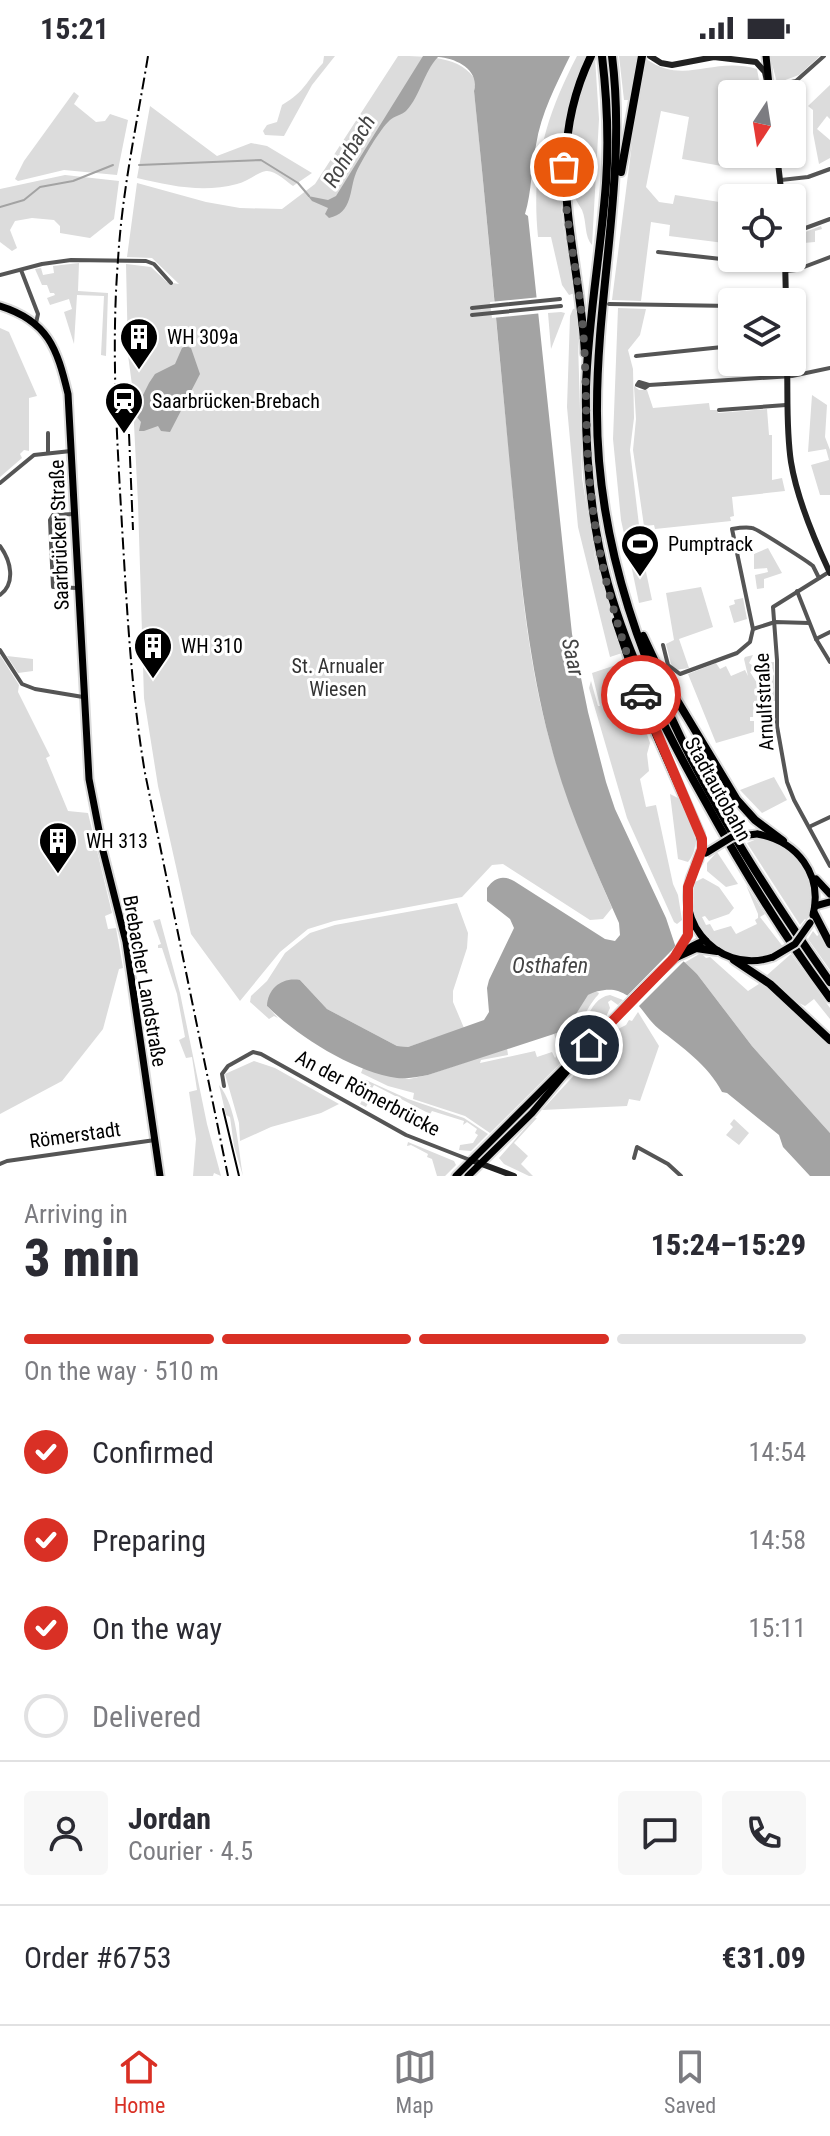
<!DOCTYPE html>
<meta charset="utf-8">
<style>
:root{--surface:#fff;--page:#f7f7f7;--text:#2b2b33;--muted:#7c7c81;--line:#e1e1e2;--accent:#d93025}
body{margin:0;font-family:"Roboto Condensed",sans-serif;background:var(--page);color:var(--text);height:100vh;display:flex;flex-direction:column;font-size:30px;white-space:nowrap}
*{box-sizing:border-box;margin:0}
p{font-size:26px;color:var(--muted)}
.icon{flex:none;width:44px;height:44px;fill:none;stroke:currentColor;stroke-width:2;stroke-linecap:round;stroke-linejoin:round}
.map{position:relative;height:1120px;overflow:hidden}
.panel{display:flex;flex-direction:column;background:var(--surface);flex:1}
.panel>*{flex:none}
.needle{width:52px;rotate:192deg}
.fabs{position:absolute;left:718px;top:24px;display:grid;gap:16px}
.fabs a{display:grid;place-items:center;width:88px;height:88px;border-radius:8px;background:var(--surface);box-shadow:0 2px 6px #0004;font-size:40px}
.pin{position:absolute;display:grid;place-items:center;width:68px;height:68px;color:#fff;margin:-34px;border:4px solid #fff;border-radius:50%;box-shadow:0 2px 8px #0007}
.courier{position:absolute;display:grid;place-items:center;width:80px;height:80px;margin:-40px;border:6px solid #d93025;border-radius:50%;background:#fff;color:#222;box-shadow:0 2px 10px #0007}
.overview em{font-style:normal;font-weight:800}
.overview div{display:flex;flex-direction:column-reverse}
.overview{display:flex;align-items:center;justify-content:space-between;height:136px;padding:0 24px}
h1{font-size:52px;font-weight:800;line-height:60px}
.bar{display:grid;grid-template-columns:repeat(4,1fr);gap:12px 8px;align-content:center;height:96px;padding:0 24px}
.bar i{height:10px;border-radius:6px;background:var(--line)}
.bar .on{background:var(--accent)}
.bar p{grid-column:span 4}
.line{display:flex;align-items:center;gap:20px;padding:0 24px;border-top:2px solid var(--line)}
.line div{flex:1}
.round{display:grid;place-items:center;flex:none;width:84px;height:84px;border-radius:8px;background:var(--page)}
ol{padding:0 24px;list-style:none}
li{display:flex;align-items:center;gap:24px;height:88px}
li p{margin-inline-start:auto}
li .icon{padding:8px;border-radius:50%;background:var(--accent);color:#fff;stroke-width:4}
li:last-child{color:var(--muted)}
li i{width:44px;height:44px;border:4px solid var(--line);border-radius:50%}
.status{display:flex;justify-content:space-between;align-items:center;height:56px;padding:0 40px;background:var(--surface);direction:ltr}
.status svg{height:22px;fill:currentColor}
.menu{display:flex;justify-content:space-around;align-items:center;height:112px;border-top:2px solid var(--line);background:var(--surface);font-size:22px;color:var(--muted)}
.menu a{display:grid;justify-items:center;gap:4px}
.menu .on{color:var(--accent)}
.map>svg:first-child{display:block}
</style>
<div class="status"><b>15:21</b><svg viewBox="0 0 49 12"><path d="M0 12V9h3v3zM5 12V6h3v6zM10 12V3h3v9zM15 12V0h3v12zM26 1h20v11H26zM47 4h2v5h-2z"/></svg></div>
<div class="map">
<svg width="830" height="1120" viewBox="0 0 830 1120">
<rect width="100%" height="100%" fill="#fff"/>
<g fill="#dcdcdc">
<path d="M324,0H335L312,29L284,80L265,79L263,75L267,69L277,66L282,49C307,34 305,26 323,7Z"/>
<path d="M398,0C426,0 462,0 476,25L474,35C487,158 497,282 510,405C517,485 523,567 540,646C556,718 583,785 612,852L603,863L590,864L503,808L492,809L462,841L334,865L308,873L280,896L240,945L191,878L158,730L144,642L138,447L132,329L128,299L126,208L151,211L167,226L179,228L152,202L127,201L137,127L206,146L240,152L282,153L315,128Z"/>
<path d="M577,0H588C570,42 557,87 560,133C561,168 569,203 575,237L569,239L562,229L551,181H538C531,111 545,62 577,0Z"/>
<path d="M619,0H639L629,44H624Z"/>
<path d="M770,0H820L799,19L777,27Z"/>
<path d="M595,2L599,63L592,189C584,180 587,166 582,154C578,147 573,140 571,131C563,95 579,35 595,2Z"/>
<path d="M646,3C685,30 712,0 757,13L760,30L740,26L741,38H732V53L727,54L722,78L732,82V98H737L733,112L682,103L689,61L661,55L646,131L659,146L673,148L675,139L732,148V188L669,180L670,169L651,166L641,245L612,244L640,25Z"/>
<path d="M830,29V63L827,60L817,73L830,84V102L819,108L813,77V54L808,50Z"/>
<path d="M74,36L79,40L74,48L96,66L105,65L110,58L128,64L117,119L64,114L18,125L15,123L24,105Z"/>
<path d="M150,50L217,100L251,87L267,90L312,117L293,130C287,126 275,114 266,115C256,117 247,126 237,128C203,137 171,130 137,122Z"/>
<path d="M65,119L119,125L114,163L90,182L60,177V170L54,164L32,162L15,165L10,174L17,192L12,195L0,186V133Z"/>
<path d="M821,170L822,173L815,175V186L792,188V181Z"/>
<path d="M79,207L78,235L108,237L106,300L101,299L104,240L77,239L74,288L64,256L72,253L69,243L50,249L47,242L55,239L54,237H50L47,229H42L35,213L41,212L43,219L54,217L53,210Z"/>
<path d="M577,252L582,422L595,502L622,597L610,601L578,471L567,351L570,260L573,253Z"/>
<path d="M618,252L646,253L640,279L628,294L633,313L634,362L630,394L642,494L628,496L621,464L613,383Z"/>
<path d="M561,256L565,257L551,293L548,257Z"/>
<path d="M0,272L9,276L37,340L29,342V395L24,394L20,398L22,402L0,421Z"/>
<path d="M634,330L639,334H647L653,352L709,347L710,354H717L718,357L767,353L769,379H772V424L782,422L785,435L732,441L734,460L730,461L731,465L655,473L654,469L644,470L633,394L636,363Z"/>
<path d="M812,339L827,349L825,381L830,394V439H820L811,409L829,404L826,393L808,396Z"/>
<path d="M768,492L782,517L764,523V532L757,533L755,519L768,516L767,512L754,513V498Z"/>
<path d="M642,497L652,544L639,547L629,499Z"/>
<path d="M701,531L713,571L679,583L689,612L676,614L671,608L666,588L674,584L666,537Z"/>
<path d="M743,542L747,563L734,567L729,550L735,548L734,544Z"/>
<path d="M0,599L19,629L18,636L50,700L46,702L68,755L88,757L112,857L105,860L108,873L116,872L123,912L119,913L103,973L62,1025L0,1058Z"/>
<path d="M753,599L749,607L756,612L750,616L757,627L763,625L762,622H772L774,618L771,608H764V612H760L761,607L774,606L775,645H754L753,661H750V665H754V676L716,687L688,618L716,607L720,613L726,610L731,620L745,614L748,620L744,603L745,601Z"/>
<path d="M7,600L33,603V615L18,617Z"/>
<path d="M622,607L650,687L647,698L649,715L640,723L646,751L656,749L673,828L678,839L682,864L677,868L674,866L627,762L589,632L591,625L598,650H600L592,617Z"/>
<path d="M774,721L787,744L762,757L740,734Z"/>
<path d="M670,738L678,742C688,762 705,786 688,806L678,803Z"/>
<path d="M757,783C800,781 819,830 807,865L805,863L800,869L747,787Z"/>
<path d="M717,796L738,828L726,831L707,815V807Z"/>
<path d="M703,822L719,831L734,852L729,858L709,865L705,860L702,861L706,869L710,868L714,875L731,870L736,878L757,868L755,864L758,862V858L746,829L765,858L760,861L784,892C735,916 683,882 695,826Z"/>
<path d="M457,847L468,877L467,892L453,935V946L464,972L408,991L397,990L327,953L300,924L267,950L278,962L274,960L269,963L250,946L251,940L267,925L285,897L310,877L335,869Z"/>
<path d="M160,863L180,937L207,1068L221,1120L214,1117L213,1120H193L196,1083L189,1036L197,1034L192,1001L186,1002L179,984L185,981L177,938L162,892H158V889L161,888L153,865Z"/>
<path d="M813,875L817,880L820,878L830,894V914L808,883Z"/>
<path d="M701,897L706,902L710,901L748,935L762,926L830,989V1077L752,990L697,918L684,907Z"/>
<path d="M791,898L830,952V963L814,943L805,950L791,943L766,920Z"/>
<path d="M595,935L599,937L598,939C581,957 583,978 556,984L554,978L560,976L587,939Z"/>
<path d="M610,939L623,944L618,949L611,944L608,946L610,952L605,963L490,1077L465,1060L413,1043L414,1037L388,1030L361,1017L363,1012L409,1023L428,1019L507,992L508,999L481,1004L480,1007L535,995L537,1001L552,996L555,1002C563,994 571,986 578,978C588,964 591,942 610,939Z"/>
<path d="M638,956L659,990L640,1045L629,1043L627,1050L542,1054L616,974L626,969L629,964L632,965Z"/>
<path d="M254,1005L275,1012L339,1048L321,1057L271,1071L240,1085L239,1067L225,1018Z"/>
<path d="M366,1024L408,1043L464,1062L488,1078L471,1095L459,1094L460,1089L473,1087L478,1079L475,1077L477,1073L467,1066L463,1069L464,1065L432,1055L430,1058L374,1029L365,1044L368,1047L366,1051L360,1048L371,1029L366,1027L364,1029Z"/>
<path d="M219,1029C237,1051 238,1092 243,1120L234,1090L230,1061L226,1059Z"/>
<path d="M534,1062H537L514,1087L528,1100L521,1108L533,1120H529L504,1108L499,1102Z"/>
<path d="M734,1063L749,1077L739,1089L726,1079L733,1071L730,1068Z"/>
<path d="M408,1086L454,1105L456,1109L445,1120H437L432,1103L427,1101L428,1098L411,1089L407,1090Z"/>
</g>
<g fill="#a3a3a3">
<path d="M423,0H570C556,29 541,57 536,89C531,112 532,135 525,158L528,160L572,578L588,656L606,726L615,753L666,862L679,901L697,918L752,990L830,1077V1120H810L783,1091L779,1079L727,1037L722,1036C708,1009 682,991 659,973C644,961 639,942 618,935C609,932 595,935 588,939L571,966L560,976L428,1019C417,1021 407,1023 397,1022C354,1016 297,980 267,950C268,932 282,921 300,924L327,953L397,990L408,991L484,964L489,956L487,932L489,924L514,872L510,863L487,845V832C495,821 503,819 514,825L605,883L615,885L620,879L619,867C593,808 566,749 550,686C526,596 519,502 510,410C498,285 487,160 474,35C480,14 456,2 438,1C423,17 421,39 406,55C402,59 394,60 390,64C380,73 362,104 356,117C349,134 353,157 329,162L325,158L328,152L312,145L308,140L328,144L336,140Z"/>
<path d="M186,290L191,292L200,318L170,376L161,375L158,370L144,375H139L141,366L137,361L138,349L149,327L155,318L175,308L182,292Z"/>
</g>
<g fill="#fff">
<path d="M541,241L543,257L492,262L490,246Z"/>
<path d="M677,889L686,903L637,952L624,943Z"/>
</g>
<g fill="none" stroke-linecap="round" stroke-linejoin="round">
<g stroke="#a3a3a3" stroke-width="2">
<path d="M139,109L261,104L298,127L309,140"/>
<path d="M0,151L24,144L40,131L73,125L113,109"/>
</g>
<g stroke="#dbdbdb" stroke-width="11">
<g id="primary">
<path d="M766,0L769,29"/>
<path d="M0,250C48,265 57,292 68,338L89,723L103,795L126,886L160,1120"/>
<path d="M757,778C797,785 823,818 813,859"/>
<path d="M699,804C664,856 715,921 773,901"/>
<path d="M816,823L830,838"/>
<path d="M815,850L830,846"/>
<path d="M677,897L688,879V856"/>
<path d="M456,1120L564,1012L576,1003C598,980 680,885 706,885"/>
<path d="M468,1120L532,1057L573,1008"/>
</g>
</g>
<g stroke="#dbdbdb" stroke-width="12">
<g id="highway">
<path d="M602,0C607,42 609,84 606,127C601,195 588,263 586,331C585,397 590,464 608,528C629,603 666,676 704,743C742,812 783,879 830,942"/>
<path d="M612,0C627,118 597,233 597,351C595,564 711,757 830,926"/>
<path d="M621,116L642,0"/>
<path d="M585,297C579,191 541,103 591,0"/>
<path d="M616,565L648,660L700,778L702,793L696,808"/>
<path d="M643,580L660,616L737,744L755,764L783,785"/>
<path d="M814,857L830,888"/>
<path d="M674,902L696,892L717,895"/>
<path d="M734,904L770,928L830,984"/>
</g>
</g>
<g stroke="#555" stroke-width="4">
<path d="M769,31L796,25L824,0"/>
<path d="M781,124L808,121L830,113"/>
<path d="M792,177L830,163"/>
<path d="M658,196L785,210"/>
<path d="M21,214L38,258L36,267"/>
<path d="M786,215L796,214L830,201"/>
<path d="M0,219L42,208L71,204L146,205L154,208L171,227"/>
<path d="M609,248L732,250"/>
<path d="M472,252L560,243"/>
<path d="M472,259L561,250"/>
<path d="M636,300L732,290"/>
<path d="M649,329L639,326L637,329L645,332L649,329L792,320L830,312"/>
<path d="M719,354L786,349"/>
<path d="M48,377V396"/>
<path d="M0,427L34,399L71,395"/>
<path d="M74,458L53,459L50,464L53,531L77,532"/>
<path d="M0,490C11,505 16,527 0,539"/>
<path d="M829,516L773,551L777,604V670L787,726L794,744L830,810"/>
<path d="M797,535L816,583L830,606"/>
<path d="M753,573L775,566L809,567"/>
<path d="M816,583L830,576"/>
<path d="M663,589L668,609L680,618L737,597L750,586L753,573L732,473C738,472 746,471 752,472C756,472 810,507 813,510C815,514 817,518 819,522"/>
<path d="M0,594L22,628L35,633L83,641"/>
<path d="M811,770L830,761"/>
<path d="M224,1030L222,1018L228,1010L253,996L261,998L406,1079L470,1104"/>
<path d="M634,1102L637,1091L668,1108L681,1120"/>
<path d="M0,1108L7,1105L155,1084"/>
</g>
<g stroke="#222" stroke-width="6">
<path d="M650,0L661,7L672,9L714,1L756,6L765,16L770,38"/>
<path d="M777,98L782,142"/>
<path d="M785,202L786,246"/>
<path d="M787,306C788,339 786,373 791,406C797,443 814,483 830,517"/>
<path d="M471,1104L514,1120"/>
</g>
<use href="#primary" stroke="#000" stroke-width="7"/>
<use href="#highway" stroke="#000" stroke-width="8"/>
<path stroke="#000" stroke-width="2" d="M223,1053L239,1120"/>
<g stroke="#000" stroke-width="2" stroke-dasharray="12 4 2 4" stroke-linecap="butt">
<path d="M148,0C137,67 122,135 118,204C111,292 117,382 122,470C127,553 131,635 145,717L228,1120"/>
<path d="M129,378L133,474"/>
</g>
<g stroke="#dbdbdb" stroke-width="11" stroke-linecap="butt">
<g id="primary-bridge">
<path d="M706,797L732,781L757,778"/>
<path d="M773,901L795,888L810,867"/>
</g>
</g>
<use href="#primary-bridge" stroke="#000" stroke-width="7"/>
</g>
<g fill="none" stroke-linecap="round" stroke-linejoin="round">
<path stroke="#595959" stroke-width="8" stroke-dasharray="0 14.4" d="M564,111C564,162 577,211 582,262C588,321 584,380 591,438C598,507 618,574 641,639"/>
<path stroke="#d93025" stroke-width="10" d="M589,989L674,902L688,879V831L702,793V783L641,639"/>
</g>
<defs>
<g id="building-pin" transform="scale(2)"><path d="M0 17L-7.5 6A9.5 9.5 0 1 1 7.5 6Z" fill="#000" stroke="#fff"/><path d="M-4-6H4V6H1V3H-1V6H-4ZM-2.5-4.3h1.7v1.8h-1.7ZM.8-4.3h1.7v1.8H.8ZM-2.5-1h1.7V.8h-1.7ZM.8-1h1.7V.8H.8Z" fill="#fff"/></g>
<g id="station-pin" transform="scale(2)"><path d="M0 17L-7.5 6A9.5 9.5 0 1 1 7.5 6Z" fill="#000" stroke="#fff"/><path d="M-3-6H3Q5-6 5-4V2Q5 4 3 4L4.5 6H3L1.5 4h-3L-3 6H-4.5L-3 4Q-5 4-5 2V-4Q-5-6-3-6ZM-3.5-4v3h7v-3ZM-3.5 1v1.5H-2V1ZM2 1v1.5H3.5V1Z" fill="#fff"/></g>
<g id="stadium-pin" transform="scale(2)"><path d="M0 17L-7.5 6A9.5 9.5 0 1 1 7.5 6Z" fill="#000" stroke="#fff"/><path d="M0-5a6.5 5 0 1 0 0 10a6.5 5 0 1 0 0-10ZM-3.5-1.8h7v3.6h-7Z" fill="#fff"/></g>
</defs>
<g fill-rule="evenodd">
<use href="#building-pin" x="139" y="281"/>
<use href="#station-pin" x="124" y="345"/>
<use href="#stadium-pin" x="640" y="488"/>
<use href="#building-pin" x="153" y="590"/>
<use href="#building-pin" x="58" y="785"/>
</g>
<g text-anchor="middle" dominant-baseline="central" stroke-width="6" stroke-linejoin="round" paint-order="stroke">
<g font-size="20" fill="#000" stroke="#fff" text-anchor="start">
<text x="167" y="281">WH 309a</text>
<text x="152" y="345">Saarbrücken-Brebach</text>
<text x="668" y="488">Pumptrack</text>
<text x="181" y="590">WH 310</text>
<text x="86" y="785">WH 313</text>
</g>
<g font-size="20" fill="#000" stroke="#fff">
<text transform="translate(59 479) rotate(-92)">Saarbrücker Straße</text>
<text transform="translate(764 646) rotate(-93)">Arnulfstraße</text>
<text transform="translate(718 733) rotate(61)">Stadtautobahn</text>
<text transform="translate(145 925) rotate(80)">Brebacher Landstraße</text>
<text transform="translate(368 1037) rotate(28)">An der Römerbrücke</text>
<text transform="translate(75 1079) rotate(-8)">Römerstadt</text>
</g>
<g font-size="20" fill="#333" stroke="#fff">
<text x="338" y="610">St. Arnualer<tspan x="338" dy="23">Wiesen</tspan></text>
</g>
<g font-size="22" font-style="italic" fill="#444" stroke="#fff">
<text transform="translate(349 95) rotate(-59)">Rohrbach</text>
<text transform="translate(573 601) rotate(78)">Saar</text>
<text x="550" y="909">Osthafen</text>
</g>
</g>
</svg>
<div class="fabs">
<a><svg class="needle" viewBox="-14 -14 28 28"><path d="M0-13l5 13h-10z" fill="#e53935"/><path d="M0 13l5-13h-10z" fill="#7c7c81"/></svg></a>
<a><svg class="icon" aria-label="locate" viewBox="0 0 24 24"><circle cx="12" cy="12" r="6"/><path d="M12 2v4M12 18v4M2 12h4M18 12h4"/></svg></a>
<a><svg class="icon" aria-label="layers" viewBox="0 0 24 24"><path d="M12 4l9 5-9 5-9-5zM3 14l9 5 9-5"/></svg></a>
</div>
<div class="pin" style="left:564px;top:111px;background:#ea580c"><svg class="icon" aria-label="bag" viewBox="0 0 24 24"><path d="M5 8h14l-1 12H6zM9 8a3 3 0 0 1 6 0"/></svg></div>
<div class="pin" style="left:589px;top:989px;background:#1f2937"><svg class="icon" aria-label="home" viewBox="0 0 24 24"><path d="M3 11l9-7 9 7M6 9v11h12V9"/></svg></div>
<div class="courier" style="left:641px;top:639px"><svg class="icon" aria-label="car" viewBox="0 0 24 24"><path d="M5 17H2v-5l4-1 3-4h7l3 4 3 1v5h-3M9 17h6M6 11h13"/><circle cx="7" cy="17" r="2"/><circle cx="17" cy="17" r="2"/></svg></div>
</div>
<section class="panel">
<div class="overview"><div><h1>3 min</h1><p>Arriving in</p></div><em>15:24–15:29</em></div>
<div class="bar"><i class="on"></i><i class="on"></i><i class="on"></i><i></i><p>On the way · 510 m</p></div>
<ol>
<li><svg class="icon" aria-label="check" viewBox="0 0 24 24"><path d="M5 12l5 5 9-10"/></svg>Confirmed<p>14:54</p></li>
<li><svg class="icon" aria-label="check" viewBox="0 0 24 24"><path d="M5 12l5 5 9-10"/></svg>Preparing<p>14:58</p></li>
<li><svg class="icon" aria-label="check" viewBox="0 0 24 24"><path d="M5 12l5 5 9-10"/></svg>On the way<p>15:11</p></li>
<li><i></i>Delivered</li>
</ol>
<div class="line" style="height:144px"><a class="round"><svg class="icon" aria-label="person" viewBox="0 0 24 24"><circle cx="12" cy="8" r="4"/><path d="M4 21q1-7 8-7t8 7"/></svg></a><div><b>Jordan</b><p>Courier · 4.5</p></div><a class="round"><svg class="icon" aria-label="chat" viewBox="0 0 24 24"><path d="M4 5h16v11H9l-5 4z"/></svg></a><a class="round"><svg class="icon" aria-label="phone" viewBox="0 0 24 24"><path d="M5 4h4l2 5-3 2q2 4 5 5l2-3 5 2v4C11 20 4 13 5 4z"/></svg></a></div>
<div class="line" style="height:104px"><div>Order #6753</div><b>€31.09</b></div>
</section>
<nav class="menu">
<a class="on"><svg class="icon" aria-label="home" viewBox="0 0 24 24"><path d="M3 11l9-7 9 7M6 9v11h12V9"/></svg>Home</a>
<a><svg class="icon" aria-label="map" viewBox="0 0 24 24"><path d="M3 6l6-2 6 2 6-2v14l-6 2-6-2-6 2zM9 4v14M15 6v14"/></svg>Map</a>
<a><svg class="icon" aria-label="saved" viewBox="0 0 24 24"><path d="M7 4h10v16l-5-4-5 4z"/></svg>Saved</a>
</nav>
